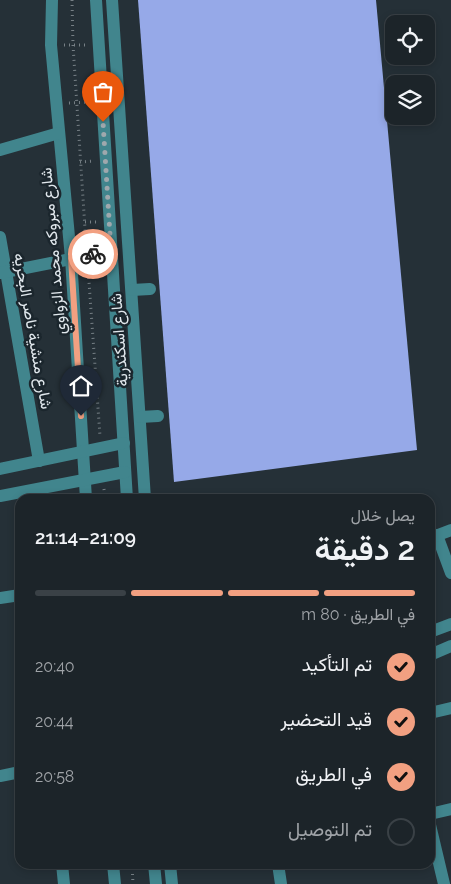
<!DOCTYPE html>
<html lang="ar">
<meta charset="utf-8">
<style>
:root{--surface:#1c2429;--page:#293035;--text:#f1f3f6;--muted:#a0a4a8;--line:#3a4146;--accent:#f2a081}
body{margin:0;font-family:Raleway,Vazirmatn,sans-serif;background:var(--page);color:var(--text);direction:rtl;height:100vh;display:flex;flex-direction:column;font-size:19px;white-space:nowrap}
*{box-sizing:border-box;margin:0}
p{font-size:16px;color:var(--muted)}
.icon{flex:none;width:28px;height:28px;fill:none;stroke:currentColor;stroke-width:2;stroke-linecap:round;stroke-linejoin:round}
.map{position:relative;flex:1;overflow:hidden;direction:ltr}
.side{position:absolute;left:15px;top:494px;width:420px;height:375px;display:flex;flex-direction:column;background:var(--surface);border-radius:15px;box-shadow:0 2px 8px #0003,0 0 0 1px var(--line);direction:rtl}
.side>*{flex:none}
.fabs{position:absolute;left:385px;top:15px;display:grid;gap:10px}
.fabs a{display:grid;place-items:center;width:50px;height:50px;border-radius:10px;background:var(--surface);box-shadow:0 2px 8px #0003,0 0 0 1px var(--line);font-size:25px}
.pin{position:absolute;display:grid;place-items:center;width:42px;height:42px;color:#fff;margin:-51px -21px;border-radius:50% 50% 50% 0;rotate:-45deg;box-shadow:0 0 5px #0007}
.pin .icon{rotate:45deg}
.courier{position:absolute;display:grid;place-items:center;width:50px;height:50px;margin:-25px;border:4px solid #f2a081;border-radius:50%;background:#fff;color:#222;box-shadow:0 1px 6px #0007}
.head em{font-style:normal;font-weight:600}
.head div{display:flex;flex-direction:column-reverse}
.head{display:flex;align-items:center;justify-content:space-between;height:85px;padding:0 20px}
h1{font-size:32px;font-weight:600;line-height:38px}
.bar{display:grid;grid-template-columns:repeat(4,1fr);gap:8px 5px;align-content:center;height:60px;padding:0 20px}
.bar i{height:6px;border-radius:4px;background:var(--line)}
.bar .selected{background:var(--accent)}
.bar p{grid-column:span 4}
ol{padding:0 20px;list-style:none}
li{display:flex;align-items:center;gap:15px;height:55px}
li p{margin-inline-start:auto}
li .icon{padding:5px;border-radius:50%;background:var(--accent);color:#111;stroke-width:4}
li:last-child{color:var(--muted)}
li i{width:28px;height:28px;border:2px solid var(--line);border-radius:50%}
.map>svg:first-child{display:block}
</style>
<div class="map">
<svg width="451" height="884" viewBox="0 0 451 884">
<rect width="100%" height="100%" fill="#253037"/>
<path fill="#96a9e8" d="M138,0H376L417,450L174,482Z"/>
<g fill="none" stroke-linecap="round" stroke-linejoin="round">
<g stroke="#778086" stroke-width="3" stroke-dasharray="1 4" stroke-linecap="butt">
<path d="M72,0L73,45L86,244"/>
<path d="M64,45H85"/>
<path d="M69,103L91,102"/>
<path d="M80,162L94,161"/>
<path d="M85,222H98"/>
<path d="M88,268L100,436"/>
<path d="M104,489L105,499"/>
<path d="M132,864L133,884"/>
</g>
<g stroke="#41858d" stroke-width="12">
<path d="M52,0L51,45L71,258L86,499"/>
<path d="M96,0L127,499"/>
<path d="M112,0L145,499"/>
<path d="M0,150L59,133"/>
<path d="M0,237L39,461"/>
<path d="M0,273L111,251"/>
<path d="M132,290L150,289"/>
<path d="M140,417L158,416"/>
<path d="M0,469L124,443"/>
<path d="M0,496L125,472"/>
<path d="M437,535L451,573"/>
<path d="M430,538L451,530"/>
<path d="M0,598L20,595"/>
<path d="M430,632L451,624"/>
<path d="M430,655L451,646"/>
<path d="M430,713L451,708"/>
<path d="M0,776L20,772"/>
<path d="M430,814L451,809"/>
<path d="M430,825L444,884"/>
<path d="M62,864L64,884"/>
<path d="M113,864L115,884"/>
<path d="M154,864L156,884"/>
<path d="M170,864L172,884"/>
<path d="M278,864L281,884"/>
</g>
</g>
<g fill="none" stroke-linecap="round" stroke-linejoin="round">
<path stroke="#9fa8ad" stroke-width="5" stroke-dasharray="0 9" d="M93,254L111,251L103,122"/>
<path stroke="#f2a081" stroke-width="6" d="M81,416L71,258L93,254"/>
</g>
<g text-anchor="middle" dominant-baseline="central" stroke-width="5" stroke-linejoin="round" paint-order="stroke">
<g font-size="16" fill="#e1e8ed" stroke="#1b262d">
<text transform="translate(53 251) rotate(-95)">شارع مبروكه محمد الزواوي</text>
<text transform="translate(33 331) rotate(80)">شارع منشية ناصر البحريه</text>
<text transform="translate(119 340) rotate(-94)">شارع اسكندرية</text>
</g>
</g>
</svg>
<div class="fabs">
<a><svg class="icon" aria-label="locate" viewBox="0 0 24 24"><circle cx="12" cy="12" r="6"/><path d="M12 2v4M12 18v4M2 12h4M18 12h4"/></svg></a>
<a><svg class="icon" aria-label="layers" viewBox="0 0 24 24"><path d="M12 4l9 5-9 5-9-5zM3 14l9 5 9-5"/></svg></a>
</div>
<div class="pin" style="left:103px;top:122px;background:#ea580c"><svg class="icon" aria-label="bag" viewBox="0 0 24 24"><path d="M5 8h14l-1 12H6zM9 8a3 3 0 0 1 6 0"/></svg></div>
<div class="pin" style="left:81px;top:416px;background:#1f2937"><svg class="icon" aria-label="home" viewBox="0 0 24 24"><path d="M3 11l9-7 9 7M6 9v11h12V9"/></svg></div>
<div class="courier" style="left:93px;top:254px"><svg class="icon" aria-label="bike" viewBox="0 0 24 24"><circle cx="6" cy="16" r="4"/><circle cx="18" cy="16" r="4"/><path d="M6 16l4-8h5l3 8M10 8l3 8H6M13 5h3"/></svg></div>
<section class="side">
<div class="head"><div><h1>2 دقيقة</h1><p>يصل خلال</p></div><em>21:09–21:14</em></div>
<div class="bar"><i class="selected"></i><i class="selected"></i><i class="selected"></i><i></i><p>في الطريق · 80 m</p></div>
<ol>
<li><svg class="icon" aria-label="check" viewBox="0 0 24 24"><path d="M5 12l5 5 9-10"/></svg>تم التأكيد<p>20:40</p></li>
<li><svg class="icon" aria-label="check" viewBox="0 0 24 24"><path d="M5 12l5 5 9-10"/></svg>قيد التحضير<p>20:44</p></li>
<li><svg class="icon" aria-label="check" viewBox="0 0 24 24"><path d="M5 12l5 5 9-10"/></svg>في الطريق<p>20:58</p></li>
<li><i></i>تم التوصيل</li>
</ol>
</section>
</div>
